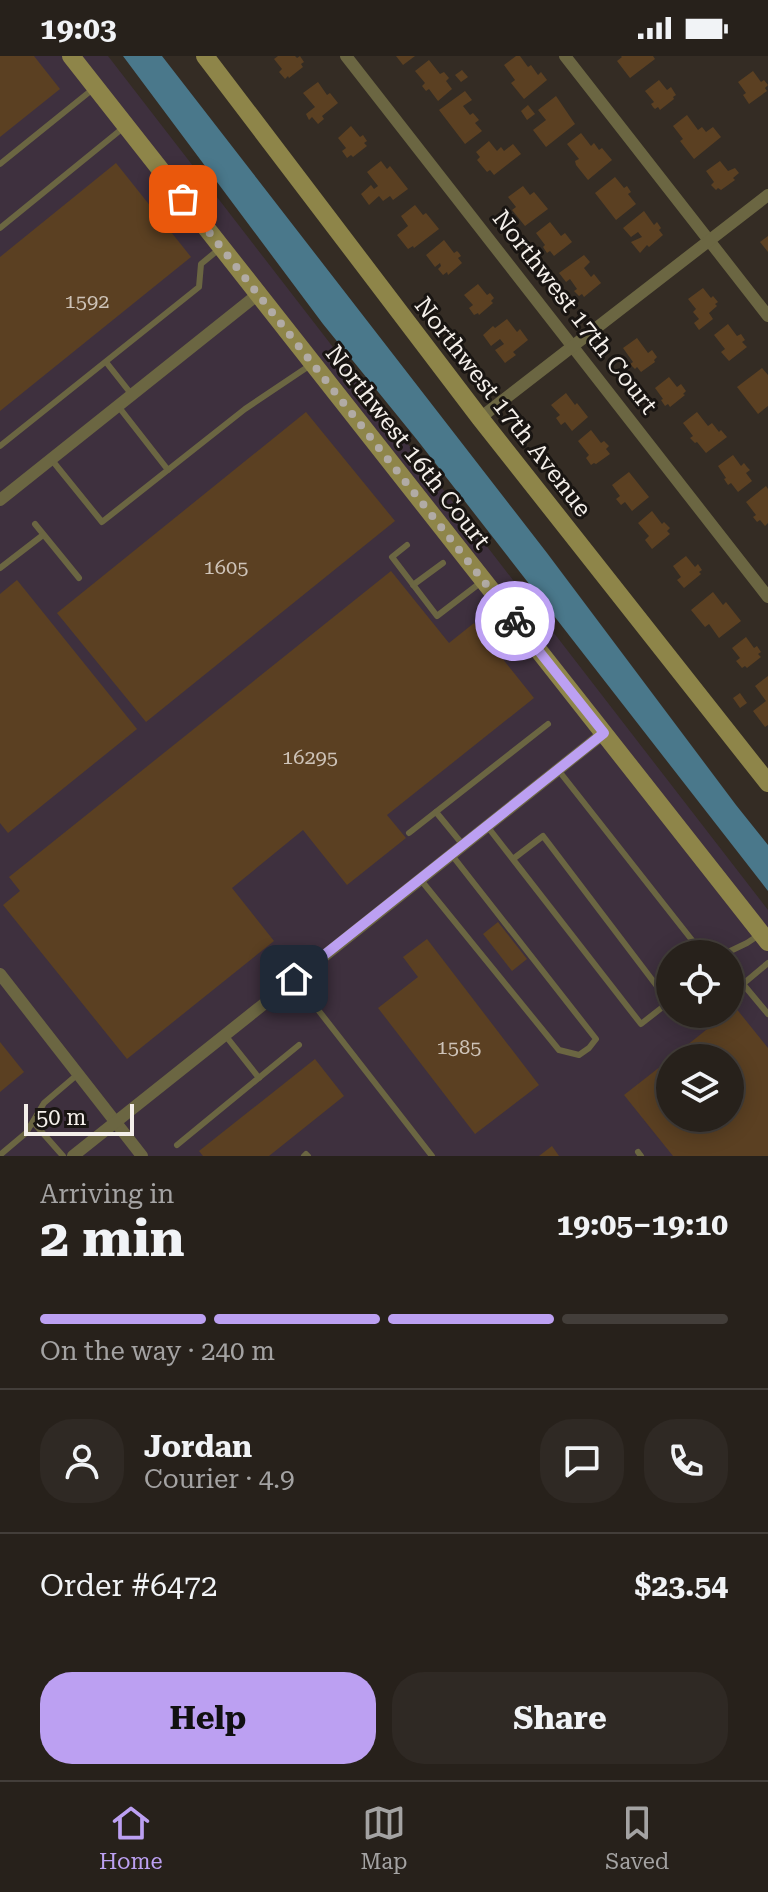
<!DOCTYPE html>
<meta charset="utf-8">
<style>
:root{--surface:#27211b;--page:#2f2924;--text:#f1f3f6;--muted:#a4a3a3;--line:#433e3a;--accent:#bca0f2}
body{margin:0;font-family:"Roboto Serif",serif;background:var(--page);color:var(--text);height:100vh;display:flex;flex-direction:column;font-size:30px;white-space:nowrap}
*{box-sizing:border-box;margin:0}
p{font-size:26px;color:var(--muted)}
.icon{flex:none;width:44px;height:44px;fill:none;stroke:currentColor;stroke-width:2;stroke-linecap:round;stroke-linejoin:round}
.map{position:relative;height:1100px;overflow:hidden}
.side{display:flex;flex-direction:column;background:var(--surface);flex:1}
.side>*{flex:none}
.controls{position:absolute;left:656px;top:884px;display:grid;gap:16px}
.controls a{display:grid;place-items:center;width:88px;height:88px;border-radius:50%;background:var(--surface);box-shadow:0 4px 20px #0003,0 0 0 2px var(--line);font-size:40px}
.scale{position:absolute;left:24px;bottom:20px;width:110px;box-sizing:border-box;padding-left:8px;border:4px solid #f4efea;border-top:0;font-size:22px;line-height:28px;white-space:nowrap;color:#f4efea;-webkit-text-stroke:6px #191512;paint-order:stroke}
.pin{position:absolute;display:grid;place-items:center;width:68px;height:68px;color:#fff;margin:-34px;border-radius:16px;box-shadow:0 4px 12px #0006}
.courier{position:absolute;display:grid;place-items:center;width:80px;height:80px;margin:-40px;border:6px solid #bca0f2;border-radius:50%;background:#fff;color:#222;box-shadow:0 2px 10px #0007}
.head em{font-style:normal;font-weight:700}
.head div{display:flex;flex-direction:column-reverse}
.head{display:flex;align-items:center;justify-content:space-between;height:136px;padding:0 40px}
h1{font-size:52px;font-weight:700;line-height:60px}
.bar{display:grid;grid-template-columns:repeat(4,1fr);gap:12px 8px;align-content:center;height:96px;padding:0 40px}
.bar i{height:10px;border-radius:6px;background:var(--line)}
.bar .active{background:var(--accent)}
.bar p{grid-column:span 4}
.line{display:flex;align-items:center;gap:20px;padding:0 40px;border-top:2px solid var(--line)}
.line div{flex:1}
.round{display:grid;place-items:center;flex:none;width:84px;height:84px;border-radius:32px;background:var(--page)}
.button{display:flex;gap:16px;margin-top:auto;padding:16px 40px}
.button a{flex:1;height:92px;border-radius:32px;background:var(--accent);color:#111;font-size:32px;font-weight:700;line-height:92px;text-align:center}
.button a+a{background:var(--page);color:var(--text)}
.status{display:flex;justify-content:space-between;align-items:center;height:56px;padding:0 40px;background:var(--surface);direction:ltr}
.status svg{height:22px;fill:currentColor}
.menu{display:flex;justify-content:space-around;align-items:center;height:112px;border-top:2px solid var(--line);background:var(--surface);font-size:22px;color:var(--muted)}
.menu a{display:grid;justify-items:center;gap:4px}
.menu .active{color:var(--accent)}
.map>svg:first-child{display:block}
</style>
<div class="status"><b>19:03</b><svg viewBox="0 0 49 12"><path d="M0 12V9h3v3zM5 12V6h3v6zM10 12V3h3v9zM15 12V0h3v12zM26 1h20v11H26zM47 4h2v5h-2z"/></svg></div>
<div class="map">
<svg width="768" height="1100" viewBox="0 0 768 1100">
<rect width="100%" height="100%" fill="#342c24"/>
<path fill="#3e303e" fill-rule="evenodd" d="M0,0H108L768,854V1100H0ZM670,898H730V958H670ZM670,1002H730V1062H670Z"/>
<path fill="#4a788b" d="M123,0H162L547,497L736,749L768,789V835L418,385L323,268Z"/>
<g fill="#5b4022">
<path d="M0,0H34L60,33L0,81Z"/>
<path d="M278,0H295L297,2L300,0L304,6L301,8L303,11L289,22L288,20L285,23L279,16L282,13L274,3Z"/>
<path d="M396,0H415L403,9Z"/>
<path d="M516,0H520L528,11L531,9L538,19L541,16L547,24L524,43L511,27L515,24L504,9Z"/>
<path d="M621,0H653L655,3L630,22L617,5L622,1Z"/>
<path d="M429,4L440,18L444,16L449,22L446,25L452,33L438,45L429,33L426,35L422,30L425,27L415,15Z"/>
<path d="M462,14L468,21L461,26L455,19Z"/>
<path d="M753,15L761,26L764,24L768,29L765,32L767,35L749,48L743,39L746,37L738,26Z"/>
<path d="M659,24L667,34L671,31L676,39L673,41L674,43L660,54L658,51L655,53L653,51L651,48L654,46L645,35Z"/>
<path d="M318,26L327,39L330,37L338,47L322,60L324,63L318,68L312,61L309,64L306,58L315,51L303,37Z"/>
<path d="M465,35L472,44L463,50L470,59L473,57L479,64L475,67L482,75L465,88L439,54Z"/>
<path d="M556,40L575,68L546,91L533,74L546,64L538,54Z"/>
<path d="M528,49L535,58L527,64L521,55Z"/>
<path d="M687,59L698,74L702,71L706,76L713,71L721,81L694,103L680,85L683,83L673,70Z"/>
<path d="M351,70L360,81L363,79L367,85L364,87L367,90L353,101L351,99L347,102L342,95L346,92L338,82Z"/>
<path d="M581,77L591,90L594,87L599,94L602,92L612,104L588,124L576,109L575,105L579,103L567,88Z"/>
<path d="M489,85L497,95L501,91L504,95L513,88L521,98L494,119L490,114L487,116L477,104L480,101L476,96Z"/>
<path d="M381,105L387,113L390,110L408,133L393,144L390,140L383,145L379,140L369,149L361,138L371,129L374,133L378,130L367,116Z"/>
<path d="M720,105L728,115L735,112L739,117L733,122L735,124L721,134L718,132L716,134L711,129L714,126L706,115Z"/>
<path d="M116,107L191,201L0,355V201Z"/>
<path d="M615,121L624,132L627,130L631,136L628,138L636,148L616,164L595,137Z"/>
<path d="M523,130L530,139L534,136L548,153L525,170L512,154L516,151L508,141Z"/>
<path d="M415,149L423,159L426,157L439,173L414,192L413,190L408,193L397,179L408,170L401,160Z"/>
<path d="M644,155L654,169L657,166L661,172L659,174L663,179L649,191L647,189L640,197L631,186L642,181L638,176L631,181L623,172Z"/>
<path d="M550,166L561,180L565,177L572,186L554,200L550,195L547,197L543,191L545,189L536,177Z"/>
<path d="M768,180V196L760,186Z"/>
<path d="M444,184L454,197L457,195L459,197L461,200L458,202L462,207L448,219L447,216L443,219L438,213L441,210L440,207L435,211L426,199Z"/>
<path d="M584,199L590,206L584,212L591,221L594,218L601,227L584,241L582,238L579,240L574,235L577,233L570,223L566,226L559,217Z"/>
<path d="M478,228L487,239L490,237L494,242L491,245L493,247L479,259L478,257L474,259L469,252L473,249L464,239Z"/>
<path d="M703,232L711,242L713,240L718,246L715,248L717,250L709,257L713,263L699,274L694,267L699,263L693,256L696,253L688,243Z"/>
<path d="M507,263L517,276L520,273L528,284L513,296L516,299L505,307L495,294L504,288L500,283L491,290L483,279L493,270L495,272Z"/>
<path d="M728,268L737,280L741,278L745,284L742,286L747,291L729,305L721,296L725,293L714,279Z"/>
<path d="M637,282L648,297L652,294L657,301L654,304L655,306L641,316L637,311L635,313L630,308L633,306L623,292Z"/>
<path d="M762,312L768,319V350L758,358L737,331Z"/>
<path d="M669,321L677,331L681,328L686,335L683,338L685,339L670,351L668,348L665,350L661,344L663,343L655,332Z"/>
<path d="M566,337L575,349L577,347L588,361L572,375L565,366L561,369L556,362L560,359L551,349Z"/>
<path d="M306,356L395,465L146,666L57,557Z"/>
<path d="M697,356L708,370L712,367L719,376L721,374L727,381L706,397L697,386L695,387L690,382L693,380L683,367Z"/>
<path d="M591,374L601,387L604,385L609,390L606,393L610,398L596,408L594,407L591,409L586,402L589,399L578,385Z"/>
<path d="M733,399L741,410L744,407L747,411L750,414L746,417L752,425L738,436L731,427L728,429L724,423L726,422L718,410Z"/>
<path d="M629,416L649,441L632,455L625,446L621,449L616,443L620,440L612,429Z"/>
<path d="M766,430L768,433V467L765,470L760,464L757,466L753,461L756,459L746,446Z"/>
<path d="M652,455L662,468L664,466L670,472L667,475L670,478L652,493L645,484L649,480L638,467Z"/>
<path d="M686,500L695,511L698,508L702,514L699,516L701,518L684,532L677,524L681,521L673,510Z"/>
<path d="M391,515L449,587L474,567L534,642L387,759L406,782L347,829L303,774L232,832L274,885L127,1003L3,849L20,835L9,821Z"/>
<path d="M17,524L137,673L8,777L0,767V538Z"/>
<path d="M713,536L723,549L726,546L741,565L719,582L709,568L705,571L691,554Z"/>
<path d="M746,581L754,592L757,590L761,596L758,598L761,601L747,612L745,610L742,612L736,605L740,602L732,592Z"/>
<path d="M768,620V669L765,671L753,655L766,645L755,630Z"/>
<path d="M740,637L747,647L740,652L733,642Z"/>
<path d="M498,866L527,903L512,915L483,878Z"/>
<path d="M427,883L539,1029L475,1078L378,952L418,921L403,901Z"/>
<path d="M735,951L768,992V1100H673L624,1039L670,1003V1062H730V1002H671L726,958H730V955Z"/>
<path d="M0,986L24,1016L0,1036Z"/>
<path d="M315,1003L344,1040L269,1100H203L199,1095Z"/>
<path d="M552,1090L559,1100H539Z"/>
</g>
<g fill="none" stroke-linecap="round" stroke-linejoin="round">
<g stroke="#6b6642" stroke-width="6">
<path d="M0,108L93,33"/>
<path d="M0,172L123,72"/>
<path d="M106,306L132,339"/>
<path d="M118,350L168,414"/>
<path d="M0,390L199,231L201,208L218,194"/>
<path d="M51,403L102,466L245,353L309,310"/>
<path d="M35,468L79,522"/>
<path d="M407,489L392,501L437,560L480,527"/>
<path d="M0,512L43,479"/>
<path d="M413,529L443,507"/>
<path d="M559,715L699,893L708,898"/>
<path d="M436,756L463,789"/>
<path d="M487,770L641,968L669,946L543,780L513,803"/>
<path d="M409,777L548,668"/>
<path d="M420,823L559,994L579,999L589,992L596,983L451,798"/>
<path d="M724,898L747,887L759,879"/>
<path d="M768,907L743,928L768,958"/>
<path d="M294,923L432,1100"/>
<path d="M225,979L259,1022"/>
<path d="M33,1066L63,1100"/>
<path d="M177,1089L299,989"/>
<path d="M638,1096L641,1100"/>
<path d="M0,1099L26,1077L44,1047L78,1018"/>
<path d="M304,1100L306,1098L308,1100"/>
</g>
<g stroke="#6b6642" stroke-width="12">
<path d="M346,0L768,541"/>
<path d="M565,0L768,260"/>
<path d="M480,362L768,139"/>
<path d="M0,444L257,239"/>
<path d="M0,918L142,1100"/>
<path d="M73,1100L604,677"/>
</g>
<g stroke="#8e8549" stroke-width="18">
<path d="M71,0L768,886"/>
<path d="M205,0L480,362L768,727"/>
</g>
</g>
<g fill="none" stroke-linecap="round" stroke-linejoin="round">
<path stroke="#b1aba5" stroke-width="8" stroke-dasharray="0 14.4" d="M183,143L515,565"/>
<path stroke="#bca0f2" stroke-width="10" d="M294,923L604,677L515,565"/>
</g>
<g text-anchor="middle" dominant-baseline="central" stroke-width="6" stroke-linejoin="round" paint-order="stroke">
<g font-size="20" fill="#cec3b8">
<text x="87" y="245">1592</text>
<text x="226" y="511">1605</text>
<text x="310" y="701">16295</text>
<text x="459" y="991">1585</text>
</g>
<g font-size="24" fill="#f4efea" stroke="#191512">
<text transform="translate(575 256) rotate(52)">Northwest 17th Court</text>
<text transform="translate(503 351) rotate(52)">Northwest 17th Avenue</text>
<text transform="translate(408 391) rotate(52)">Northwest 16th Court</text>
</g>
</g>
</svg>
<div class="controls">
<a><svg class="icon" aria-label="locate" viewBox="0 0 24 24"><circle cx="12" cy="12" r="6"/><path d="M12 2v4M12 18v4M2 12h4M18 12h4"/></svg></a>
<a><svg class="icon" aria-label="layers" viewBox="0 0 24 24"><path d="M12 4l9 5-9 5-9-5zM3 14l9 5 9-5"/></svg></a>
</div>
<div class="scale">50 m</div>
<div class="pin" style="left:183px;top:143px;background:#ea580c"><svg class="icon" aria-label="bag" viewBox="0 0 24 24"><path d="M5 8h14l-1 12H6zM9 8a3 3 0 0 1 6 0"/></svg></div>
<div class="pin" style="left:294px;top:923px;background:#1f2937"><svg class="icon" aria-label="home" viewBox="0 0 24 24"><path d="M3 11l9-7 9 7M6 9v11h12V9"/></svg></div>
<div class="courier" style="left:515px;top:565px"><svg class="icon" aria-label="bike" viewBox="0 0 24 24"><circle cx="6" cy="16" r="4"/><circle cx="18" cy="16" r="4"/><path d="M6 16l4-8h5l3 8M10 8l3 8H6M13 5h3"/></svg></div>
</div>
<section class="side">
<div class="head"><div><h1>2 min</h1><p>Arriving in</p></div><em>19:05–19:10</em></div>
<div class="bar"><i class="active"></i><i class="active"></i><i class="active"></i><i></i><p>On the way · 240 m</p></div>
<div class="line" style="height:144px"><a class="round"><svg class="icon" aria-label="person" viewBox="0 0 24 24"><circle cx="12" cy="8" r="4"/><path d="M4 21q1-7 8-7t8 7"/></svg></a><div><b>Jordan</b><p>Courier · 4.9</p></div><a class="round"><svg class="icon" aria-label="chat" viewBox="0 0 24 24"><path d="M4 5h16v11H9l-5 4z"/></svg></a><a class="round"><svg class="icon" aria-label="phone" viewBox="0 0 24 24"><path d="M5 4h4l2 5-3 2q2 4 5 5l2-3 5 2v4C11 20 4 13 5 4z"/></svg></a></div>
<div class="line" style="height:104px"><div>Order #6472</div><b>$23.54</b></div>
<div class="button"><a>Help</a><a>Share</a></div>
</section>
<nav class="menu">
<a class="active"><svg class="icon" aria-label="home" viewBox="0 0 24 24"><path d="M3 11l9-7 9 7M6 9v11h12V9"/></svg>Home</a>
<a><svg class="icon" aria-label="map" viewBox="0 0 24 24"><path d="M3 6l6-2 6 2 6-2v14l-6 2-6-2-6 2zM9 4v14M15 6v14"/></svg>Map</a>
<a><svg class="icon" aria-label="saved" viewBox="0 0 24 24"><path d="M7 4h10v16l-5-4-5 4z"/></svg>Saved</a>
</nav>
